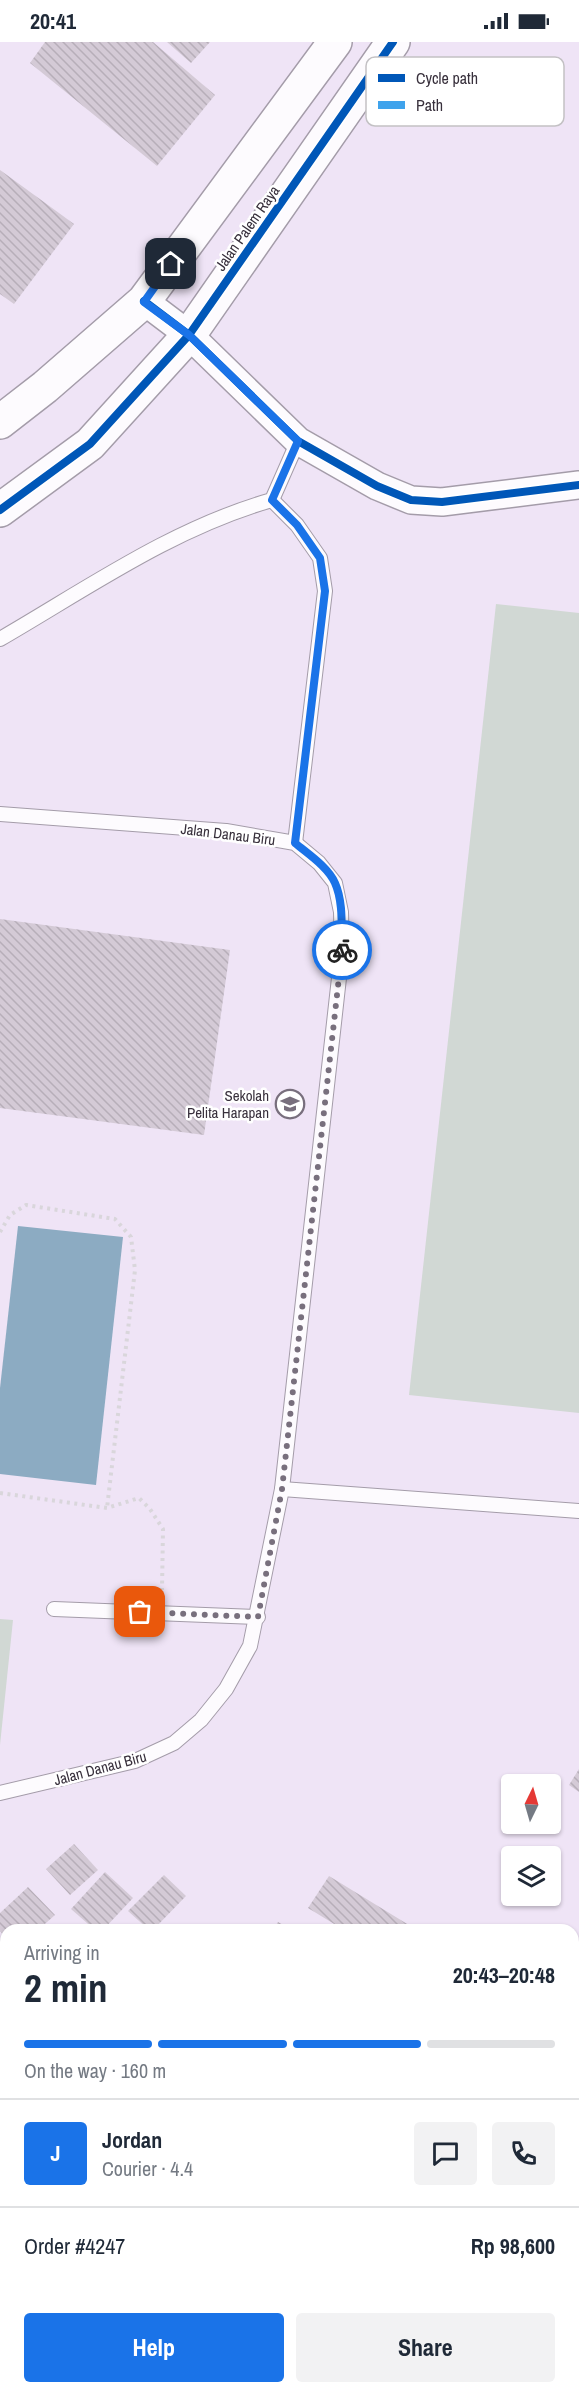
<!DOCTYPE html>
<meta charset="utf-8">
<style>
:root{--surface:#fff;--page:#f2f2f3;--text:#1f2937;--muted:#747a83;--line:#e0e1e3;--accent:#1a73e8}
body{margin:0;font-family:"Archivo Narrow",sans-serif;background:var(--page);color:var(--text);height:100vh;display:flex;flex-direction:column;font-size:22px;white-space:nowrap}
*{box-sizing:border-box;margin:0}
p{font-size:20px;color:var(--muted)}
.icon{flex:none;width:33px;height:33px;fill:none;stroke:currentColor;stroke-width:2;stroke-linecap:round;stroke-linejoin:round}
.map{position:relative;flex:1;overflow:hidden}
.details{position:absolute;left:0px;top:1882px;width:579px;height:470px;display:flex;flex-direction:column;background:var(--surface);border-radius:18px 18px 0 0;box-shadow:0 2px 4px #0004}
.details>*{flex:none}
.needle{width:39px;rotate:5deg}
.controls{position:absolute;left:501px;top:1732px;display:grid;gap:12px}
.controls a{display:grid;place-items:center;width:60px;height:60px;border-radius:6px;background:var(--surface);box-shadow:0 2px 4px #0004;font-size:30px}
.pin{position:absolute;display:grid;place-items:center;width:51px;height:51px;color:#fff;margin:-26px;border-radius:12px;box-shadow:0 3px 9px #0006}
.courier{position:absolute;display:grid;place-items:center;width:60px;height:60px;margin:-30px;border:4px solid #1a73e8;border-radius:50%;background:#fff;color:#222;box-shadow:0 2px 8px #0007}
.overview em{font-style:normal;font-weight:800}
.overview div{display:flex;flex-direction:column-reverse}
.overview{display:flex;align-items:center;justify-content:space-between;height:102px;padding:0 24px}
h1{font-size:39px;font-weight:800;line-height:45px}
.bar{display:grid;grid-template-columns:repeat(4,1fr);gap:9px 6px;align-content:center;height:72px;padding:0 24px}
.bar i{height:8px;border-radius:4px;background:var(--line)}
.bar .on{background:var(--accent)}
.bar p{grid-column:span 4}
.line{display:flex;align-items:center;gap:15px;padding:0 24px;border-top:2px solid var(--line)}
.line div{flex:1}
.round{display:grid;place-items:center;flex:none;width:63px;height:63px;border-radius:6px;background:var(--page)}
.button{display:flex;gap:12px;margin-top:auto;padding:12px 24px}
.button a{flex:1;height:69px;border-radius:6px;background:var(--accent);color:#fff;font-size:24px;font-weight:800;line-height:69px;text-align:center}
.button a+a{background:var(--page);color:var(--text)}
.status{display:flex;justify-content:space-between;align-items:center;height:42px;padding:0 30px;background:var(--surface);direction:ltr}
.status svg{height:16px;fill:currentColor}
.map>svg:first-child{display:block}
</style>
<div class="status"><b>20:41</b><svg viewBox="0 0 49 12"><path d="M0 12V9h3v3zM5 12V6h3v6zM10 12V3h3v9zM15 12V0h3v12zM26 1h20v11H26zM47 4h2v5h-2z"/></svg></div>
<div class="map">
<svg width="579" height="2351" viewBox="0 0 579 2351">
<defs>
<pattern id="building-back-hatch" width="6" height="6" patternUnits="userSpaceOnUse" patternTransform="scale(1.5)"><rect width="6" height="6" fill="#d4cad6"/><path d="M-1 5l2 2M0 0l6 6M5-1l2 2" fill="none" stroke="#b7aeb9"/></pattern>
</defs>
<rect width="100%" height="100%" fill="#efe4f6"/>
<g fill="#d1d8d4">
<path d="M496,562L579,571V1371L409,1353Z"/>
<path d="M0,1577L13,1578L0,1703Z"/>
</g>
<path fill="#8cabc2" d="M18,1184L123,1195L96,1443L0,1432V1346Z"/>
<g fill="url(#building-back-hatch)">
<path d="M45,0H153L215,53L157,124L30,21Z"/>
<path d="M167,0H210L191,21Z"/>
<path d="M0,128L74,182L14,262L0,252Z"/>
<path d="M0,877L230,908L204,1093L0,1066Z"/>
<path d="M579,1727V1750L569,1743Z"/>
<path d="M74,1802L98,1828L70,1853L46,1827Z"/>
<path d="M105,1830L133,1856L103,1888H95L71,1867Z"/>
<path d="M164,1833L186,1854L153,1888H149L128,1869Z"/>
<path d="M329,1834L417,1888H344L308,1866Z"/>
<path d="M28,1845L55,1873L38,1888H6V1896L0,1889V1871Z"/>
<path d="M278,1880L292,1888H273Z"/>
<path d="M0,1945L6,1950L0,1958Z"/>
<path d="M0,2056L5,2059L0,2070Z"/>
<path d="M573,2119L579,2123V2154L573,2165Z"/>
<path d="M579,2207V2248L573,2254V2213Z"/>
<path d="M579,2317V2351H554L558,2346H573V2325Z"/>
</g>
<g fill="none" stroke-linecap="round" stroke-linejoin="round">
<g stroke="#a49ca9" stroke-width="16">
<g id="lane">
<path d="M272,458L297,483L320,516L325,549L295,801"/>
<path d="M0,597C88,546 173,486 272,458L298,399"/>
<path d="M0,772L226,789L295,801L319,821L335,841L341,870L342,909L282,1447L250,1604L226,1647L201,1678L174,1701L135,1719L0,1751"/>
<path d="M282,1447L579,1469"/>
<path d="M54,1567L258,1575"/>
</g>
</g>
<g stroke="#a49ca9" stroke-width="30">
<g id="street">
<path d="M144,259L189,293L298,399L377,444L411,458L442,460L579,443"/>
<path d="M573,2177L579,2181"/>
<path d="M0,2218L6,2219"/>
<path d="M401,2346L413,2351"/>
</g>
</g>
<g stroke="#a49ca9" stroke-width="36">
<g id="secondary">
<path d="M0,380L45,345L144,259L335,0"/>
<path d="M0,468L90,402L189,293L393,0"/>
</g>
</g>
<g stroke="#d9d6db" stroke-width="4" stroke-dasharray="3 4.5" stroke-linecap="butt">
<path d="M0,1190L10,1173L26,1163L115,1177L131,1195L135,1228L107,1466"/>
<path d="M0,1451L107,1466L139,1456L150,1467L163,1487L162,1548"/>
</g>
<use href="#lane" stroke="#fdfbfe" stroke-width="14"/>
<use href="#street" stroke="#fdfbfe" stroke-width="27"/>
<use href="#secondary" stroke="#fdfbfe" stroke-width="33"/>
<path stroke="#3fa3ec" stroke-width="6" stroke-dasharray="12 6" stroke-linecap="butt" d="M55,2351L58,2346"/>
<g stroke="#fff" stroke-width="11">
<g id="cycleway">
<path d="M144,259L189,293L298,399L377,444L411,458L442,460L579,443"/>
<path d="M0,468L90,402L189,293L393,0"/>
</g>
</g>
<use href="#cycleway" stroke="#0057b8" stroke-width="8"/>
</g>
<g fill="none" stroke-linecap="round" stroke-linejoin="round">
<path stroke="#786f7d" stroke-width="6" stroke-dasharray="0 10.8" d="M140,1570L258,1575L282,1447L342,908"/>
<path stroke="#1a73e8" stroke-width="8" d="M171,222L144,260L189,293L298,399L272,458L297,483L320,516L325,549L295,801C308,812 328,825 335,841C344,861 341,888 342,908"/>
</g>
<defs>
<g id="school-ring" transform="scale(1.5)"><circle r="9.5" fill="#fff" stroke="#786f7d" stroke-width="1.5"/><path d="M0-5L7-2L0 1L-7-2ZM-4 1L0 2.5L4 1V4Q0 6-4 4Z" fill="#786f7d"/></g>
</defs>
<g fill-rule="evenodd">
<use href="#school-ring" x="290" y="1062"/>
</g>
<g text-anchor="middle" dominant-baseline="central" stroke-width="5" stroke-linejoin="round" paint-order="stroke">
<g font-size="15" fill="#38303c" stroke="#fff">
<text transform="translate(247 186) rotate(-55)">Jalan Palem Raya</text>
<text transform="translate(228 792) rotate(7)">Jalan Danau Biru</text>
<text transform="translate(100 1726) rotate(-15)">Jalan Danau Biru</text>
</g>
<g font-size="15" fill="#38303c" stroke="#fff" text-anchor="end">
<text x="269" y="1053">Sekolah<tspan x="269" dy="17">Pelita Harapan</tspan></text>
</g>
</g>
<rect x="366" y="15" width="198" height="69" rx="9" fill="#fff" stroke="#c3c1c4" stroke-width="1.5"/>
<rect x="378" y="32" width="27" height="8" fill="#0057b8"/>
<rect x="378" y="59" width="27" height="8" fill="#3fa3ec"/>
<g font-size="16" fill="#38303c">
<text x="416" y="42">Cycle path</text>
<text x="416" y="69">Path</text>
</g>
</svg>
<div class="controls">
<a><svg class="needle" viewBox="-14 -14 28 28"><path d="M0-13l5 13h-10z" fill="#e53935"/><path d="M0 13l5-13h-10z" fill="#747a83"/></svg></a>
<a><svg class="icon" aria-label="layers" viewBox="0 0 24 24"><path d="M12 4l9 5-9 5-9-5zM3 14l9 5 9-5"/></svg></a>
</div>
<div class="pin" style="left:140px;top:1570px;background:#ea580c"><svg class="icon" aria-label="bag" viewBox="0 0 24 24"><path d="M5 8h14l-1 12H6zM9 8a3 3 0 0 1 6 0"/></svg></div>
<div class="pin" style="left:171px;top:222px;background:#1f2937"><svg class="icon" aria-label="home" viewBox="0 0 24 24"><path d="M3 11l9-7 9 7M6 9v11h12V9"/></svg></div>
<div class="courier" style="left:342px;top:908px"><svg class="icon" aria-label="bike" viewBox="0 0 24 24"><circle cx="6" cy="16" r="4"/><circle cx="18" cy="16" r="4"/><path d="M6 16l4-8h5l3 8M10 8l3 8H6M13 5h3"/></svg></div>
<section class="details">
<div class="overview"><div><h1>2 min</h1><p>Arriving in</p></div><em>20:43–20:48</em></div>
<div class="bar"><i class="on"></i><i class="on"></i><i class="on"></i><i></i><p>On the way · 160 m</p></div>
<div class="line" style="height:108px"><b class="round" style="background:var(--accent);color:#fff">J</b><div><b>Jordan</b><p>Courier · 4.4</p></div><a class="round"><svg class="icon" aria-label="chat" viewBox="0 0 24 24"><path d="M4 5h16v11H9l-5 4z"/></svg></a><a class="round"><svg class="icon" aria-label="phone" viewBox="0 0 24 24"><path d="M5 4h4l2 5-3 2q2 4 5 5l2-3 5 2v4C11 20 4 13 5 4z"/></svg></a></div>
<div class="line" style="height:78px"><div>Order #4247</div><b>Rp 98,600</b></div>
<div class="button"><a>Help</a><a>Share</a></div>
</section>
</div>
